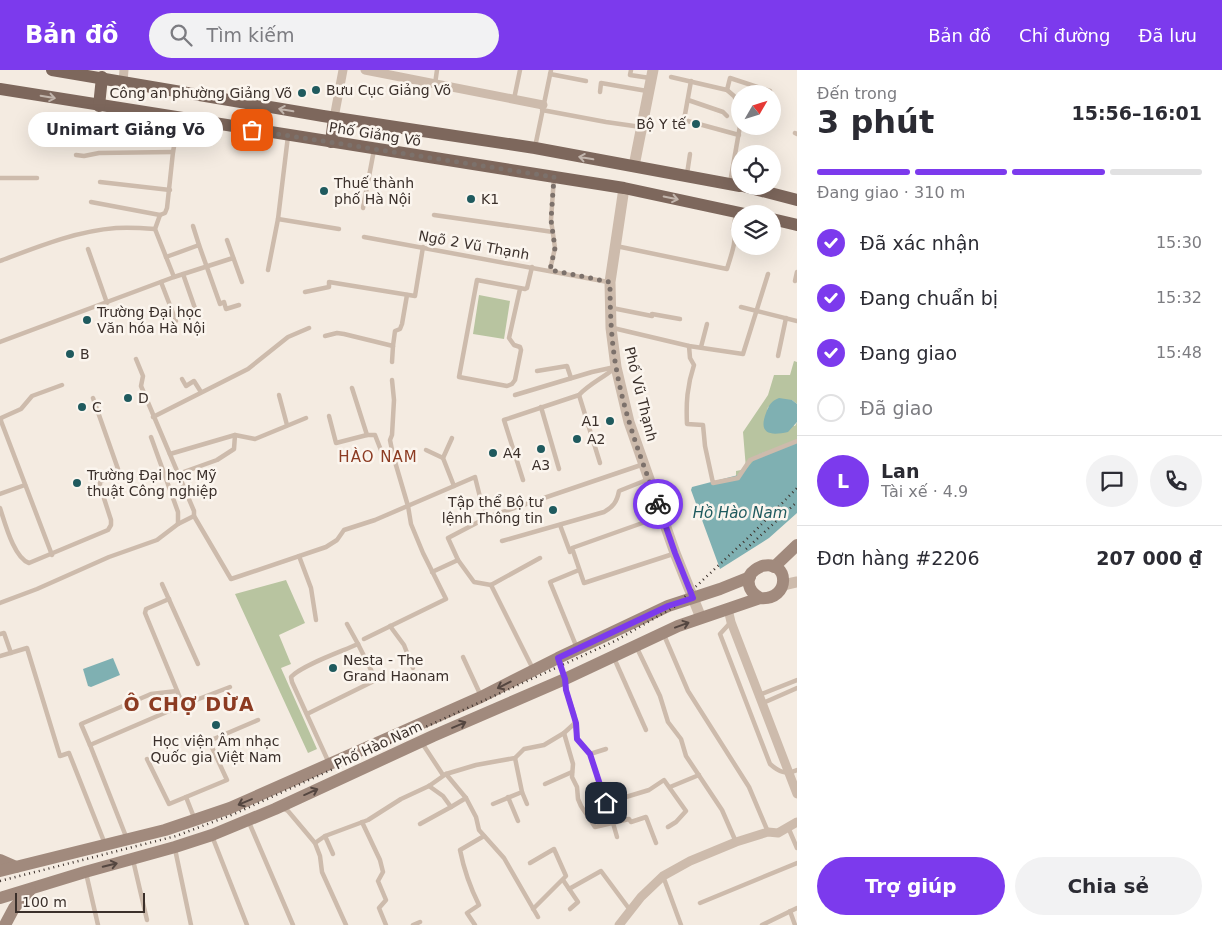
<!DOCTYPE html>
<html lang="vi">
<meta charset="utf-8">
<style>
:root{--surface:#fff;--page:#f2f2f3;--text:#2b2b33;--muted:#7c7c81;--line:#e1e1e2;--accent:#7c3aed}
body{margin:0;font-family:"DejaVu Sans",sans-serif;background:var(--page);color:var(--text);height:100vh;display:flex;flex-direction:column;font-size:19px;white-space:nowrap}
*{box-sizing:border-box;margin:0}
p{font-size:16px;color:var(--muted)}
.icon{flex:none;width:28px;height:28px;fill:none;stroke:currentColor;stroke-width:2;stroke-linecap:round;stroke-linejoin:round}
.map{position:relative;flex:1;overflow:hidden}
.panel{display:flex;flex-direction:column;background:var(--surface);width:425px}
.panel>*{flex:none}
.needle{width:32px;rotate:51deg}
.buttons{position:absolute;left:731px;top:15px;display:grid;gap:10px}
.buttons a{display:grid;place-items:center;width:50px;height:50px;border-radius:50%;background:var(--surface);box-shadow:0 5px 20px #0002;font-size:25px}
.scale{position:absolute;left:15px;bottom:12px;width:130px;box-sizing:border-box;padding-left:5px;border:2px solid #3b302b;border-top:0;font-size:14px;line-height:18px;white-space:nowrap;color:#3b302b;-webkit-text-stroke:4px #fbf5ee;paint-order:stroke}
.pin{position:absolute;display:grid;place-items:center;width:42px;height:42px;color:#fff;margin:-21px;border-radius:10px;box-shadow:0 2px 8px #0006}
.courier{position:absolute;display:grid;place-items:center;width:50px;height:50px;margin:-25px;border:4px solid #7c3aed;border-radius:50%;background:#fff;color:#222;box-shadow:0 1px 6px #0007}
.bubble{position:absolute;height:35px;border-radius:18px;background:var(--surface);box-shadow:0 5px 20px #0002;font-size:16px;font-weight:800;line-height:35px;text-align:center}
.head em{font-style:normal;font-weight:800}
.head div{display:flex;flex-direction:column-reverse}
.head{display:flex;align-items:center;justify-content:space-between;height:85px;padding:0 20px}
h1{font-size:32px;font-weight:800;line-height:38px}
.bar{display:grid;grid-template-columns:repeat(4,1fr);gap:8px 5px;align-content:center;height:60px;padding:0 20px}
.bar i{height:6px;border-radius:4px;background:var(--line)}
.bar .selected{background:var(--accent)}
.bar p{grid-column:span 4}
.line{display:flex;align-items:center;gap:12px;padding:0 20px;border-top:1px solid var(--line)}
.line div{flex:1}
.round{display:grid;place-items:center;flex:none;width:52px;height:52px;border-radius:26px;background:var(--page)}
ol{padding:0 20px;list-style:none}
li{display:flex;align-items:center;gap:15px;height:55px}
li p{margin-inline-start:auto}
li .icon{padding:5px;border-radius:50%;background:var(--accent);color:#fff;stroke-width:4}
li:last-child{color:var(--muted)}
li i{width:28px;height:28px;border:2px solid var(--line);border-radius:50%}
.primary-button{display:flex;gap:10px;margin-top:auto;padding:10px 20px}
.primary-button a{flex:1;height:58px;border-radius:30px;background:var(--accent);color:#fff;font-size:20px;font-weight:800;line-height:58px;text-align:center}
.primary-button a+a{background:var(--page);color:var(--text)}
header{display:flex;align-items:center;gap:30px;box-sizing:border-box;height:70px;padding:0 25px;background:var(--accent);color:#fff}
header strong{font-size:24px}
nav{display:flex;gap:28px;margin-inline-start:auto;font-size:18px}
.search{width:350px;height:45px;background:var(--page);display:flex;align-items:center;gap:12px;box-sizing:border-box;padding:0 18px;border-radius:28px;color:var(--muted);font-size:19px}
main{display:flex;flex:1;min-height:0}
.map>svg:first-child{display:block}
</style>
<header>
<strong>Bản đồ</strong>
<div class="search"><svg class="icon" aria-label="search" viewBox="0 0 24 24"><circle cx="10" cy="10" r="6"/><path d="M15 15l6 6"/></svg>Tìm kiếm</div>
<nav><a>Bản đồ</a><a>Chỉ đường</a><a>Đã lưu</a></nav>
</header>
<main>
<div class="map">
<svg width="797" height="855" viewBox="0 0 797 855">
<rect width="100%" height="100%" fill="#f4ebe1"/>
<g fill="#b8c4a0">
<path d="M479,225L510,231L504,269L473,264Z"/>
<path d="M794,291L797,292V334L792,330L768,337L767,342L795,356L797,352V371L759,384L746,402L736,406V401L746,399L743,362L768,325L774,305H790Z"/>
<path d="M286,510L305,553L279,565L291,594L281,598L317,679L308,683L235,524Z"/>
</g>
<g fill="#7fb0b2">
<path d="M779,328L792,330L797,334V352L788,362C770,366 758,364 766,343C769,335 771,331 779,328Z"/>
<path d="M797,371V443L769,468L720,499L691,420L692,417L742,404L759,384Z"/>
<path d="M113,588L120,605L91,617L88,616L83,599Z"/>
</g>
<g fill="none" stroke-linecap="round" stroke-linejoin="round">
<g stroke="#cdbbac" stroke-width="4.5">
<path d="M631,0L630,5L650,8"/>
<path d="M550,4L586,11"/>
<path d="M671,7L727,20L734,26L740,37"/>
<path d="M691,11L684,50L739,65"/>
<path d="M435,14L437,0"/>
<path d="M727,20L730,8L770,21"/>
<path d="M600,22L601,13L647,21"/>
<path d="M514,29L520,0"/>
<path d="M688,30L723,42L727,46"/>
<path d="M542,40L606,52L641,57"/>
<path d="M795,63L797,64"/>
<path d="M535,77L551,0"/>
<path d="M76,85L84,86L99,83L173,82"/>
<path d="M687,104L690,84"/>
<path d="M0,108H37"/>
<path d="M100,112L170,120"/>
<path d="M730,113L740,56"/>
<path d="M91,132L160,145"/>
<path d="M363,138L374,80"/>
<path d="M434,145L553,162"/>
<path d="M278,149L339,159"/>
<path d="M193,156L199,175"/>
<path d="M364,167L608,212"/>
<path d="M227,170L242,212"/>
<path d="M616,176L727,199C730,188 738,169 733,159L736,144"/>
<path d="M88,179L107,233"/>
<path d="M166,187L199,175L220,234L224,232L226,239L239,235"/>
<path d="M0,191C37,177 76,161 116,158C129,157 143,158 155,159"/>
<path d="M268,200L278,149L288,66"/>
<path d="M550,200L555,178L551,150L554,107"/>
<path d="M183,204L197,244"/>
<path d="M174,207L155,159L160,145L165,143L167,138L173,82L179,50"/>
<path d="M795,211L797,202"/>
<path d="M161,212L176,251"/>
<path d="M520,219L509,268L514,275L520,277L521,280L515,310L512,314L507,316L459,307L477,210L525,219L527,218L532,197"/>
<path d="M305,222L329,217V212L415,226L423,177"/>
<path d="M741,237L797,251"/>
<path d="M612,238L652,246V244L680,249"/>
<path d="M613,258L689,276L743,284L768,204"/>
<path d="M325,266L337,263L344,264L393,276L395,261L400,259L402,254L407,225"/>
<path d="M0,272L174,207L233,188"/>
<path d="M689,276L690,288L694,295C687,316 686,333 687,354L703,355L705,376L713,413L738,408L750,390L797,371"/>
<path d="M701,277L707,254"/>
<path d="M778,286L786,248"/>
<path d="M136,289L143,306L141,316L194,441V446L231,509L326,477L337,470L344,460L375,450L475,407L480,427L488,447"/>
<path d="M392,292L393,276"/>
<path d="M537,301L567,296L571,308"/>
<path d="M182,309L186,316L194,311L201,322"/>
<path d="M392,310L394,330L392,365L390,370L393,385"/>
<path d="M352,318L367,365H375L384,388L393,385L408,436L411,454L423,483L446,529L364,569"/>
<path d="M279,325L287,355"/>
<path d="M515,325L592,302L615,297"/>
<path d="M579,325L600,393"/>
<path d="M541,337L559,399"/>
<path d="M329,346L336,373L367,365"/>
<path d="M153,347L248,299L288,267L309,258"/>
<path d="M151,367L178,442V454"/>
<path d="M452,368L443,388L454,416"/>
<path d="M426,380L443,388"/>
<path d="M170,384L235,365L255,369L306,348"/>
<path d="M178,404L217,390L234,379L235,365"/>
<path d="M523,410L504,350L579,325C589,314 603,308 615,298"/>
<path d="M0,424L25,415"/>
<path d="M0,438C5,453 14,488 29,493L108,460L111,455V450L100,416V412L115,404L118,399L93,328"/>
<path d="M662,446L572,478L584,513L673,484"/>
<path d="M560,455L570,482"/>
<path d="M502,471L604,442C613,437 617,432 619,421L649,409"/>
<path d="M52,485L1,351V348L21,339L32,326L62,315"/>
<path d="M299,486L311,518L316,550"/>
<path d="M432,502L458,490"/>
<path d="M162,514L198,594"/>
<path d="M491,515L474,512L458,490L448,468L488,447L644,394"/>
<path d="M491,515L533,599"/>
<path d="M491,515L540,488"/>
<path d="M0,533L37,519L109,487L157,470L178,454L194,446"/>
<path d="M731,552L720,564L770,694C779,702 786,705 797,700"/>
<path d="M390,556L404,575L413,598"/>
<path d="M0,564L4,563L11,583"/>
<path d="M664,565L688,621L749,717L768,762"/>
<path d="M636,576L660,626L668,652L681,669L686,686L722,740L736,772"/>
<path d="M577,578L550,512L579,500"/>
<path d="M0,586L27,578L60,686L69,683L105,774"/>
<path d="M463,587L481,626"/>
<path d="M614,588L646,660"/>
<path d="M565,611L566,620L574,644L577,669L590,684L606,733L649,720L664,710L686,741L676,752L668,757"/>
<path d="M759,625L797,610"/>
<path d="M763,633L797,618"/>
<path d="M183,635L230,617"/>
<path d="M307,644L376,610L358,574"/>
<path d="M564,663L573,694L572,707L577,717L578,729L581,736L595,757L629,749L631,752L646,747L656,773"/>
<path d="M422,673L443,705"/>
<path d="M90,675L81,654L151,624L177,621"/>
<path d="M590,684L606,679"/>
<path d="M147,689L169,734L186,727"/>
<path d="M329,693L292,612L291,607C302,595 343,581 358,574L347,554"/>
<path d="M446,704L466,728L476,747L479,760L504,788L538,847"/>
<path d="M545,714L572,702"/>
<path d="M429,716L443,726L451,737L466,728"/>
<path d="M670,717L699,705"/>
<path d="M522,722L527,734"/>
<path d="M508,727L518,751"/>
<path d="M493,734L522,722L515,688"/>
<path d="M283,738L288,741L315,773L320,786L322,802L346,855"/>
<path d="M585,741L597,736"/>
<path d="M195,750L186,727L227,710L209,671L258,650"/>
<path d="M248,750L293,855"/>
<path d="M362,752L380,790L383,802L378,811L386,830L379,838L386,855"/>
<path d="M613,753L617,767"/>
<path d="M420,754L451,737"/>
<path d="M788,757L797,778"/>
<path d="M212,766L247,855"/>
<path d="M325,766L333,784"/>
<path d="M127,769L90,675L183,635L145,543L146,539L169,529"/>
<path d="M315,773L325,766L368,750L401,729L429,716L446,704L476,695L515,688L524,679L544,675L564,663L575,653"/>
<path d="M175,779L191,855"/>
<path d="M133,790L147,850"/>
<path d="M530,793L554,779L566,806L533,839"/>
<path d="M86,803L98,855"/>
<path d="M663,806L681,855"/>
<path d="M563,810L578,832L570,839"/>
<path d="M569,819L601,801L630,840"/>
<path d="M700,833L797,793"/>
<path d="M790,841L795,855"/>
<path d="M413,855L420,852"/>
<path d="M475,855L467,843L479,835C470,817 464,800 460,780L484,766"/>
<path d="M762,855L797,838"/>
</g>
<g stroke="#cdbbac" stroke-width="9">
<path d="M365,0L543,35"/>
<path d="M123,12L124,0"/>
<path d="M334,48L343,0"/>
<path d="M728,539L731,552L797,724"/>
<path d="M619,855L641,827L663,806L690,791L736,772L768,762L778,763L797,752"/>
</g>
<g stroke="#cdbbac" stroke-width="11">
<path d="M634,96L653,0"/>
<path d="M624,118L610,212L611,258L616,297L629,352L675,483L701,548"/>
<path d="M783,515L797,512"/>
</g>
<g stroke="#a18a7d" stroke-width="12">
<path d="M774,497L797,475"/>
<path d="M0,790L16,797"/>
<path d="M0,801L165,760L230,738L481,627L558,588L668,536L720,519L750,507"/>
<path d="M0,828L85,802L175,777L212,765L275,739L433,666L565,609L678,556L760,528C791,531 790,489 762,496C757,498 753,500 750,505C746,515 751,523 760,528"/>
<path d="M5,855L14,838L30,820"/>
</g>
<g stroke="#7d675c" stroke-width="12">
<path d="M52,0L323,46L535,78L740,116"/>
<path d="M0,19L624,118L745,144"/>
<path d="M99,36L102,7"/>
<path d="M331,72L334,48"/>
<path d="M743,116L797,130"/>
<path d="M772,149L797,155"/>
</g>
<g stroke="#3b302b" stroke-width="2.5" stroke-dasharray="1 4" stroke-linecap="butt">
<path d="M746,479L797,432"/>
<path d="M0,811L176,766L234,744L615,571L674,537L750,466L797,418"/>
</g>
</g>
<defs><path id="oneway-shaft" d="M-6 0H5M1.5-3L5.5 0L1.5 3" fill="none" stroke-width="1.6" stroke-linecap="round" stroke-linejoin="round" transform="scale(1.25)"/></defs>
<g stroke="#c2b5ac">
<use href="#oneway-shaft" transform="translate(48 27) rotate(10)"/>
<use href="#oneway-shaft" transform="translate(286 40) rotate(-170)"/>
<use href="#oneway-shaft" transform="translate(586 88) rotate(-170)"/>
<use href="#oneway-shaft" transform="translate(671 128) rotate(12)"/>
</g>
<g stroke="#544640">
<use href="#oneway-shaft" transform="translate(682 555) rotate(-20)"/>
<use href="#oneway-shaft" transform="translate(504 615) rotate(153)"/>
<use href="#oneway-shaft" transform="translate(459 655) rotate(-23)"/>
<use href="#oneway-shaft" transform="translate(311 722) rotate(-24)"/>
<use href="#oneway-shaft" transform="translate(245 732) rotate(157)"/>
<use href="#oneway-shaft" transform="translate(110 795) rotate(-14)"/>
</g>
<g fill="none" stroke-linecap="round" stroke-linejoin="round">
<path stroke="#7c716b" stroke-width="5" stroke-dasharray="0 9" d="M252,60L554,107L551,150L555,178L550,200L610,212C610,240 611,269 616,297C624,344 641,389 658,434"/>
<path stroke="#7c3aed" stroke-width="6" d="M606,733L590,684L577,669L576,653L566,620L565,609L558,588L668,536L693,528L675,483L658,434"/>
</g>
<g fill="#1f5a5e" stroke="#fbf5ee" stroke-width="2">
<circle cx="316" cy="20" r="5"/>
<circle cx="302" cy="23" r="5"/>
<circle cx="696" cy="54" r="5"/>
<circle cx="324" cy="121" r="5"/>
<circle cx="471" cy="129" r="5"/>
<circle cx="87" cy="250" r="5"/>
<circle cx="70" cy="284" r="5"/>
<circle cx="128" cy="328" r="5"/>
<circle cx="82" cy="337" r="5"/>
<circle cx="610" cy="351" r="5"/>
<circle cx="577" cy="369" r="5"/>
<circle cx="541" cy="379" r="5"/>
<circle cx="493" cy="383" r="5"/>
<circle cx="77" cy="413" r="5"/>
<circle cx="553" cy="440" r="5"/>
<circle cx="333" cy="598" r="5"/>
<circle cx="216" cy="655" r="5"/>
</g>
<g text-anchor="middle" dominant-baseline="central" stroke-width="5" stroke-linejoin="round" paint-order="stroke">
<g font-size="14" fill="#3b302b" stroke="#fbf5ee" text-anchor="start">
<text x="326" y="20">Bưu Cục Giảng Võ</text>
<text x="292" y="23" text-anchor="end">Công an phường Giảng Võ</text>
<text x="686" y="54" text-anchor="end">Bộ Y tế</text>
<text x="334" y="113">Thuế thành<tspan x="334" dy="16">phố Hà Nội</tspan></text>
<text x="481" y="129">K1</text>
<text x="97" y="242">Trường Đại học<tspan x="97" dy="16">Văn hóa Hà Nội</tspan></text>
<text x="80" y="284">B</text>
<text x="138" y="328">D</text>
<text x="92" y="337">C</text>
<text x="600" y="351" text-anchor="end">A1</text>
<text x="587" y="369">A2</text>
<text x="503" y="383">A4</text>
<text x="541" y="395" text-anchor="middle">A3</text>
<text x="87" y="405">Trường Đại học Mỹ<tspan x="87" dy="16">thuật Công nghiệp</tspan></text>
<text x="543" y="432" text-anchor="end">Tập thể Bộ tư<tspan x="543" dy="16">lệnh Thông tin</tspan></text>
<text x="343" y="590">Nesta - The<tspan x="343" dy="16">Grand Haonam</tspan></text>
<text x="216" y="671" text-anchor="middle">Học viện Âm nhạc<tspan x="216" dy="16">Quốc gia Việt Nam</tspan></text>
</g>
<g font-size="14" fill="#3b302b" stroke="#fbf5ee">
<text transform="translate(375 64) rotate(9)">Phố Giảng Võ</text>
<text transform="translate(474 175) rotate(10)">Ngõ 2 Vũ Thạnh</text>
<text transform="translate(641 324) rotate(76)">Phố Vũ Thạnh</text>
<text transform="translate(378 675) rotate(-25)">Phố Hào Nam</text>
</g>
<g font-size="15" letter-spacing="1" fill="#8c3b22" stroke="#fbf5ee">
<text x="378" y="387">HÀO NAM</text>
</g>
<g font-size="15" font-style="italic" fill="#1f5a5e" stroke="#fbf5ee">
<text x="740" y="443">Hồ Hào Nam</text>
</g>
<g font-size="19" font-weight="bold" letter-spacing="1" fill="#8c3b22" stroke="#fbf5ee">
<text x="189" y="634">Ô CHỢ DỪA</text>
</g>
</g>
</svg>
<div class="buttons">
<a><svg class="needle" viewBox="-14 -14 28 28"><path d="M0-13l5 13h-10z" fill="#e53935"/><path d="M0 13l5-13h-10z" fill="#7c7c81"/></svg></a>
<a><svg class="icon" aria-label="locate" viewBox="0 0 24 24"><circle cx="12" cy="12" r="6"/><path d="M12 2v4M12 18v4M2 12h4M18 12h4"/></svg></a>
<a><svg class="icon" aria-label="layers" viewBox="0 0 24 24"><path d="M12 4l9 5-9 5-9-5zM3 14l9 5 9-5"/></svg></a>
</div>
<div class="scale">100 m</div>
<div class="pin" style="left:252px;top:60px;background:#ea580c"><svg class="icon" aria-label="bag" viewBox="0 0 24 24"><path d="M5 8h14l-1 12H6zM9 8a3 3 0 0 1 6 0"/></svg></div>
<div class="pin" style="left:606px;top:733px;background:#1f2937"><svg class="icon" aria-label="home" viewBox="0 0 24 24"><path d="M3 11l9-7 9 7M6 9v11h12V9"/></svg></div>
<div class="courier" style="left:658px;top:434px"><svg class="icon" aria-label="bike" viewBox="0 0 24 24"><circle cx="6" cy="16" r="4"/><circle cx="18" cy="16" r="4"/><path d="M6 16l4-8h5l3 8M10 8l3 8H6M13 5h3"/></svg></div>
<div class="bubble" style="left:28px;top:42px;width:195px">Unimart Giảng Võ</div>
</div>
<section class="panel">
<div class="head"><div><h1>3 phút</h1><p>Đến trong</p></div><em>15:56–16:01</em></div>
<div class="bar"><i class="selected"></i><i class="selected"></i><i class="selected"></i><i></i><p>Đang giao · 310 m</p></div>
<ol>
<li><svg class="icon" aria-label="check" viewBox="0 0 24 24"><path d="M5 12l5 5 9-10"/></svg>Đã xác nhận<p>15:30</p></li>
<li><svg class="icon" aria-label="check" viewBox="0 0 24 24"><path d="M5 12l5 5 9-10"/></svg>Đang chuẩn bị<p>15:32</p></li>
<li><svg class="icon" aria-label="check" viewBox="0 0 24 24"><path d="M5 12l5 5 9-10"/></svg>Đang giao<p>15:48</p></li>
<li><i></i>Đã giao</li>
</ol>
<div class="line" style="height:90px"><b class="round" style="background:var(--accent);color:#fff">L</b><div><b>Lan</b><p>Tài xế · 4.9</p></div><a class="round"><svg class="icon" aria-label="chat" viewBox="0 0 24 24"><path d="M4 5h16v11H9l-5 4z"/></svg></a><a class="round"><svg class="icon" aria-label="phone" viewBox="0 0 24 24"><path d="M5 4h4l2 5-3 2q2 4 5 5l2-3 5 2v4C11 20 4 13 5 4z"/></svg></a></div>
<div class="line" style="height:65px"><div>Đơn hàng #2206</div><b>207 000 ₫</b></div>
<div class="primary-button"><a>Trợ giúp</a><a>Chia sẻ</a></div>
</section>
</main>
